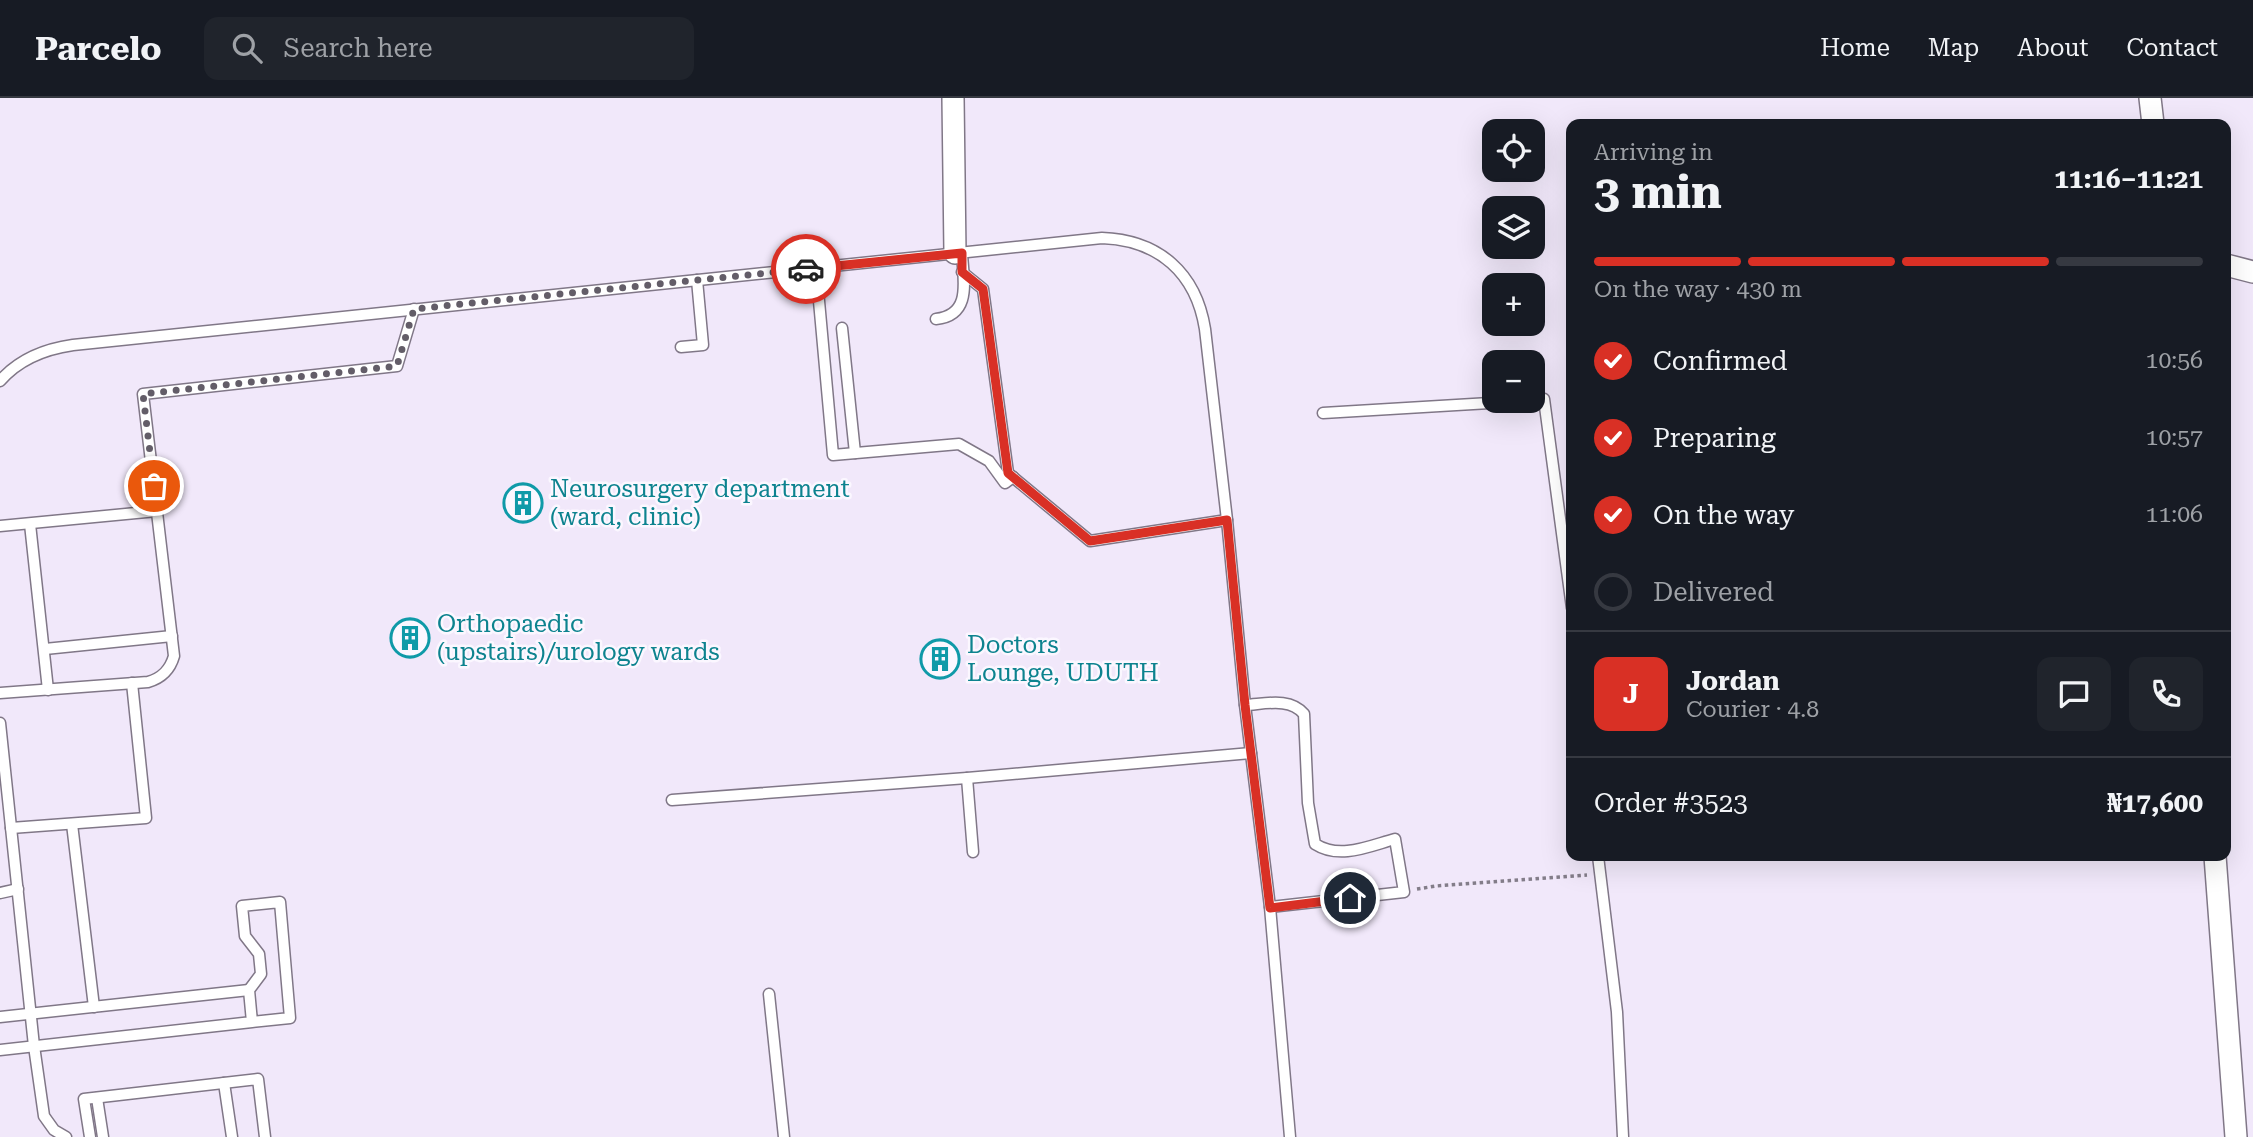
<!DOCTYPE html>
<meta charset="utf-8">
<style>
:root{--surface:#171b24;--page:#20242c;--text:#f1f3f6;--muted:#9ea1a6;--line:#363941;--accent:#d93025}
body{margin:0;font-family:"Roboto Serif",serif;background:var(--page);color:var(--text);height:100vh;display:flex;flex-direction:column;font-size:26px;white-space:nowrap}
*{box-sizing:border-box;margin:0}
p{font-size:23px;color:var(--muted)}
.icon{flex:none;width:38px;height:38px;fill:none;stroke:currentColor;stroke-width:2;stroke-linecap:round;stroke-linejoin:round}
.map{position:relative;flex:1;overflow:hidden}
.drawer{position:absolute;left:1566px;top:21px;width:665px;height:742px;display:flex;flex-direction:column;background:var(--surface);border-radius:14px;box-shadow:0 7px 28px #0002}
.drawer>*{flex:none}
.controls{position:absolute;left:1482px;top:21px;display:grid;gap:14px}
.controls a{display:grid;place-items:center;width:63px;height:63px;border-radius:14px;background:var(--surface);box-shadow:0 7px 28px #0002;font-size:35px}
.pin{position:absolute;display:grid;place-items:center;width:60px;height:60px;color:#fff;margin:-30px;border:4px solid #fff;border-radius:50%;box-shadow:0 2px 7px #0007}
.courier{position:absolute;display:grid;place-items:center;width:70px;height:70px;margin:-35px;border:5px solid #d93025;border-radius:50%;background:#fff;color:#222;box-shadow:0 2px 9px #0007}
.overview em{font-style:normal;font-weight:700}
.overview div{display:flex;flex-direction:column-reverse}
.overview{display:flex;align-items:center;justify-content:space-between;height:119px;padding:0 28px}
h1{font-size:46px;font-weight:700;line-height:52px}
.bar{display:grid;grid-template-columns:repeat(4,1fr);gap:10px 7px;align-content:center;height:84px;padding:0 28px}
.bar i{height:9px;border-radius:5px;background:var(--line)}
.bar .current{background:var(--accent)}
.bar p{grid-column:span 4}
.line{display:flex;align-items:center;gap:18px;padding:0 28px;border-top:2px solid var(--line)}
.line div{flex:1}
.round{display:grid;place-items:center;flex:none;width:74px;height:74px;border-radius:14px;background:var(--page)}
ol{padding:0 28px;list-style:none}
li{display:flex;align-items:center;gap:21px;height:77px}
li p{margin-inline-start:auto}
li .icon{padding:7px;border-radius:50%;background:var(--accent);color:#fff;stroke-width:4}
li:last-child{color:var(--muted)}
li i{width:38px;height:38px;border:4px solid var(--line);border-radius:50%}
header{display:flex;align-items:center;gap:42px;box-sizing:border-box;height:98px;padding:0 35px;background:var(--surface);border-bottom:2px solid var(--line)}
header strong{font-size:33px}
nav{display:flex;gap:38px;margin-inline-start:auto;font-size:24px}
.search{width:490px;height:63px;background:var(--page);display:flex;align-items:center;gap:18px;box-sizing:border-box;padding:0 24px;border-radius:14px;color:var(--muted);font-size:26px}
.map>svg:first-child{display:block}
</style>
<header>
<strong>Parcelo</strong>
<div class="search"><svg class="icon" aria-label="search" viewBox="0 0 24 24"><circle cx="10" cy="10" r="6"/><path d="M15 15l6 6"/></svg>Search here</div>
<nav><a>Home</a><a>Map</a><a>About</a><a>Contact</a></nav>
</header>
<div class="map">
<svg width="2253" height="1039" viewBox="0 0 2253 1039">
<rect width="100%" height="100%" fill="#f1e8fa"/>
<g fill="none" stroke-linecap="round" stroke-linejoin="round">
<g stroke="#807787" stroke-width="13">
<g id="service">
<path d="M816,170L833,357L959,346L989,363L1005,385L1013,379"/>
<path d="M962,174L983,191L1008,375L1090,443L1227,422"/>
<path d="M936,221C973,217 963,181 962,155"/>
<path d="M842,230L855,355"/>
<path d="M681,249L703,247L697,182"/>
<path d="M0,283C19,261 45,251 73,247L1102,140C1159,142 1196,175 1205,231L1227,422L1245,607L1270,809L1290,1039"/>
<path d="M1533,302L1544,301L1572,510"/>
<path d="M1323,315L1523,303"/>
<path d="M30,426L48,592"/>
<path d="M0,428L157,413"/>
<path d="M45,551L172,538"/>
<path d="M0,595L148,584C162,580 170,572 174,558L143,296L397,268L414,211"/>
<path d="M1245,607C1265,606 1290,599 1304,616L1308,705L1315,746C1340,762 1369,748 1395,741L1404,794L1270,809"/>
<path d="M0,625L34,948L44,1018L54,1032L66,1039"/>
<path d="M967,680L973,754"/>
<path d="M672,702L967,680L1251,655"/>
<path d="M72,726L94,909"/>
<path d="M11,730L146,720L132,585"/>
<path d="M1598,758L1617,914L1623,1039"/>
<path d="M0,795L18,791"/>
<path d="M769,896L784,1039"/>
<path d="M0,919L249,892"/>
<path d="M0,952L252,924L290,920L280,804L242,808L245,838L259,856L261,876L249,892L252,924"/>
<path d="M224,985L232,1039"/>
<path d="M97,1000L103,1039"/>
<path d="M90,1039L84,1001L258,981L265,1039"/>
</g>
</g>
<g stroke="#807787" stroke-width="24">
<g id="minor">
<path d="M953,0L955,155"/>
<path d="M2150,0L2153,26"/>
<path d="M2226,167L2253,174"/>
<path d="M2215,758L2236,1039"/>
</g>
</g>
<path stroke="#837d89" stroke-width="3.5" stroke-dasharray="3.5 3.5" stroke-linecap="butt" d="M1417,791L1436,788L1587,777"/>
<use href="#service" stroke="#fff" stroke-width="10"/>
<use href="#minor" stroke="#fff" stroke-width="21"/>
</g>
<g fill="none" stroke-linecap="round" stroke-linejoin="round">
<path stroke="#635d68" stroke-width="7" stroke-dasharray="0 12.6" d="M154,388L143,296L397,268L414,211L806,171"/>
<path stroke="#d93025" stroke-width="9" d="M806,171L962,155V174L983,191L1008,375L1090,443L1227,422L1245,607L1270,810L1350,800"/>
</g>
<defs>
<g id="building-ring" transform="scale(2.0125)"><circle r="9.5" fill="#fbf7ff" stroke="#0f9aa8" stroke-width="1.5"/><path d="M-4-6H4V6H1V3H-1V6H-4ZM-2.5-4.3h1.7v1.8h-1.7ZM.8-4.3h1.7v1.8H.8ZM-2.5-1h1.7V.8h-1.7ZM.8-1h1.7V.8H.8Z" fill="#0f9aa8"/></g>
</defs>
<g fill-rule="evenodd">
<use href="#building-ring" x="523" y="405"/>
<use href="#building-ring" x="410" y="540"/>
<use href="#building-ring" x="940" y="561"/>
</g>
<g text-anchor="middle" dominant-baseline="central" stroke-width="5" stroke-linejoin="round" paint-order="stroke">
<g font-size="24" fill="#0d838f" stroke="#fbf7ff" text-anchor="start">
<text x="550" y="391">Neurosurgery department<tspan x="550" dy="28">(ward, clinic)</tspan></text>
<text x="437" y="526">Orthopaedic<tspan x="437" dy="28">(upstairs)/urology wards</tspan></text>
<text x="967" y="547">Doctors<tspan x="967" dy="28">Lounge, UDUTH</tspan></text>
</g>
</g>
</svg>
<div class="controls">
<a><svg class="icon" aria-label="locate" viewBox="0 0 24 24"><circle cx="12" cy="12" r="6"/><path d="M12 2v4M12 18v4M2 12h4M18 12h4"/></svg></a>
<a><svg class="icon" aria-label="layers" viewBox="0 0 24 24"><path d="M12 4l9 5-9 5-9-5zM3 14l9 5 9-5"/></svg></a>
<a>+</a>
<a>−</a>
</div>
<div class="pin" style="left:154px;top:388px;background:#ea580c"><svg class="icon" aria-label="bag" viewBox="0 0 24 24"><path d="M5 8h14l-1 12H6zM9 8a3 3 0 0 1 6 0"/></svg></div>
<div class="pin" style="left:1350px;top:800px;background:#1f2937"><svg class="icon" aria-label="home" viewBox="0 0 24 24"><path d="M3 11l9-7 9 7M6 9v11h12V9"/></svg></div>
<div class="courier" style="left:806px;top:171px"><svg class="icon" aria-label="car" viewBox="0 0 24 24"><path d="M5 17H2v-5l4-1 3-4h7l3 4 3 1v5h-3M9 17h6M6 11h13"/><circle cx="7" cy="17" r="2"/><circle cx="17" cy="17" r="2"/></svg></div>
<section class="drawer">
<div class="overview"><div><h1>3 min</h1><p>Arriving in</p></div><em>11:16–11:21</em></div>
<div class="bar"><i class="current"></i><i class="current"></i><i class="current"></i><i></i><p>On the way · 430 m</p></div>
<ol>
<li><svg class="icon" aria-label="check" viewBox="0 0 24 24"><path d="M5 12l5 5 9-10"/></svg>Confirmed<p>10:56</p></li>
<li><svg class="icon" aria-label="check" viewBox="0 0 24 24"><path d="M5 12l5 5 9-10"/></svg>Preparing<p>10:57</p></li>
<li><svg class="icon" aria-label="check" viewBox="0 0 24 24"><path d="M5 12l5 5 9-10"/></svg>On the way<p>11:06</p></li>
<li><i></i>Delivered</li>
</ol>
<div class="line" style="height:126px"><b class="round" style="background:var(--accent);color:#fff">J</b><div><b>Jordan</b><p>Courier · 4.8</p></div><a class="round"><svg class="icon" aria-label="chat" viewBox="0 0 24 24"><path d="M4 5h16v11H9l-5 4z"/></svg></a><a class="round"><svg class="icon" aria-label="phone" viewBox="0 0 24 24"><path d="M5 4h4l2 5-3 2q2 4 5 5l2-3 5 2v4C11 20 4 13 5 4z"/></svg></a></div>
<div class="line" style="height:91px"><div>Order #3523</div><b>₦17,600</b></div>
</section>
</div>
